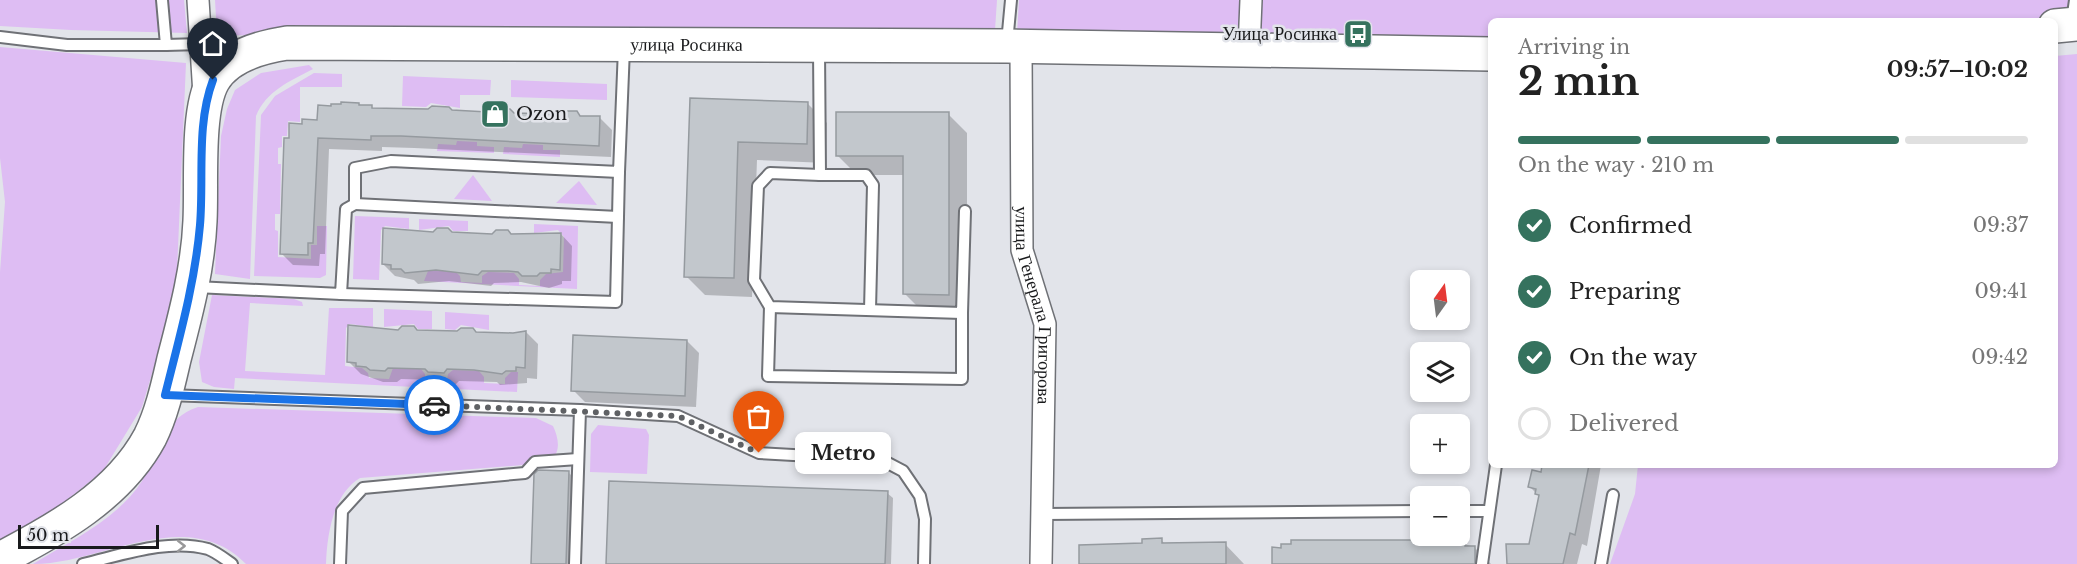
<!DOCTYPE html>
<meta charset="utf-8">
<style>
:root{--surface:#fff;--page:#f6f6f6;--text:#222;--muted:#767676;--line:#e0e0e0;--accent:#35725e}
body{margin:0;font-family:"Libre Baskerville",serif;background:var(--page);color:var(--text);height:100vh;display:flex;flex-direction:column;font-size:22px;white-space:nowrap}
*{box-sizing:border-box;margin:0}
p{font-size:20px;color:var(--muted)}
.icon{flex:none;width:33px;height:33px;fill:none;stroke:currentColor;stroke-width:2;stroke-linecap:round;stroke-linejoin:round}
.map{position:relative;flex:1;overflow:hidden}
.drawer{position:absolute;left:1488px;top:18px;width:570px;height:450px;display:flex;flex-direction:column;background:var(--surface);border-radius:9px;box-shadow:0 3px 9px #0003}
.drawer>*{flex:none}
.needle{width:39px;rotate:14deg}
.fabs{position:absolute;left:1410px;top:270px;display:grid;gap:12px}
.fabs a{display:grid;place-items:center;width:60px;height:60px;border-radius:9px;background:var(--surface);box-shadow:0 3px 9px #0003;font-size:30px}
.scale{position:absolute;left:18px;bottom:15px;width:141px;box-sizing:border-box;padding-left:6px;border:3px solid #191a1c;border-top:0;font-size:16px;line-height:21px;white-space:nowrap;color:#191a1c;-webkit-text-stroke:4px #e2e4ea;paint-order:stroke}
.pin{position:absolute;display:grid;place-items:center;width:51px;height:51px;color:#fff;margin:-62px -26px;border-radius:50% 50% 50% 0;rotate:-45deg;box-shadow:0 0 6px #0007}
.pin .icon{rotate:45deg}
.courier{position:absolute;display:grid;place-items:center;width:60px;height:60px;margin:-30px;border:4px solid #1a73e8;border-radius:50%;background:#fff;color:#222;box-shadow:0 2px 8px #0007}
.bubble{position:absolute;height:42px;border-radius:9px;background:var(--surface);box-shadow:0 3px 9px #0003;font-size:20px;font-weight:700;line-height:42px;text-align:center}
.headline em{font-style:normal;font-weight:700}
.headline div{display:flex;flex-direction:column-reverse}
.headline{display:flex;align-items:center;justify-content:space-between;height:102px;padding:0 30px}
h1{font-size:39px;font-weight:700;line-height:45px}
.bar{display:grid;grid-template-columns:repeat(4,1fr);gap:9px 6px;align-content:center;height:72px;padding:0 30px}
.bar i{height:8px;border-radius:4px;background:var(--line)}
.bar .current{background:var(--accent)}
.bar p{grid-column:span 4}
ol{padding:0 30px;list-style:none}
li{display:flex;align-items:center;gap:18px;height:66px}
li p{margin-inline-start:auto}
li .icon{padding:6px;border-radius:50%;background:var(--accent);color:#fff;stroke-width:4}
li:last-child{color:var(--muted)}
li i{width:33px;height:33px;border:3px solid var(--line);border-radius:50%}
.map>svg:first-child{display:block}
</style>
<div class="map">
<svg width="2077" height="564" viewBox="0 0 2077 564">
<rect width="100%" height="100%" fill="#e2e4ea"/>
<g fill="#debdf3">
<path d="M0,0H184L187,33L71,30L0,26Z"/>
<path d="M215,0H997L994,45L217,35Z"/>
<path d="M1019,0H2070L2067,23L2055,21H1491V56L1016,50Z"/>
<path d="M0,47L186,63L176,294L142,407L103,471L42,520L0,547V272L5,202L0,158Z"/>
<path d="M2077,54V564H1610L1635,494L1638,465H2055V56Z"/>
<path d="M309,65L313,69C290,81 266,91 256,116L250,279L215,274L221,136L227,109L235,90L261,73Z"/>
<path d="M314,73L342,74V87H300V122L288,121L287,136H282V147L278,148V164H281L280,214H275V230L278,231V257L311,259V245H317V226H327L326,275L320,278L254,276L261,115L275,96Z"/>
<path d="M403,76L491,80L490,95H460V108L431,103L426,107L402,106Z"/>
<path d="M511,80L607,84V100L511,97Z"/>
<path d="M457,141L477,142V146L494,147V153L437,151L438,144L456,145Z"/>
<path d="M523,144L543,145V150H560V157L503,154L504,147L522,148Z"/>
<path d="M473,175L492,201L454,199Z"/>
<path d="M579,181L597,205L556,203Z"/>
<path d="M355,216L409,218V229L385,226L381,230L379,280L353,279Z"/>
<path d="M419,219L468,221V231H453L449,226L419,230Z"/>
<path d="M534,224L578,226L577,289L424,281L428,271H455L460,276L461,282L482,283V276L488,272L514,273L519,279V285L540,286V280L546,274L563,272L564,237L558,230L534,233Z"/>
<path d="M212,295L294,299L302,302L303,306L250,303L245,371L325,375L329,308H373V327L350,324L346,328L345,366L362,368L368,373L369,378L389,379L393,368L421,369L425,374V380L447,381L448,374L453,370L479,371L484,377V383L505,384V378L511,372H518L517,392L235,378L234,389L214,387L202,382L199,362Z"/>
<path d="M384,309L432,311V329H418L414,324L384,327Z"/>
<path d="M445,312L489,315V330L461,325L455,330L445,329Z"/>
<path d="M198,407L536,418L553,426C559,439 562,454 547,463L360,478C333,494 327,535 326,564H246C187,503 102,564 33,564C70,541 118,519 142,481C159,453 164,417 198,407Z"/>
<path d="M598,425L646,429L649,435L647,474L590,472L591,434Z"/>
</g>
<g fill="#0003">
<path d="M692,100L808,104L827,123L826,163L757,160L752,297L705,295L686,276Z"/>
<path d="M358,104L373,109L600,118L612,130L611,157L414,148L382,147V151L329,149L325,254H320L319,266L293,265L281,253L290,139L319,121Z"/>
<path d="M948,114L967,133V313H924L905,294V175H857L838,156Z"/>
<path d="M452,234H561L572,246L571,281H562V284L549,288L521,282L494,283L491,286L449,281L418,284L414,280L395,276L383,264Z"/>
<path d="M417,332L513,335L526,332L538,344L537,379L527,378V383L500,385L497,382L459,381L456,384L442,383L438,380L401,379L397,382H383L361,374L349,362Z"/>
<path d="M687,341L699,353L696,407L585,402L573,390Z"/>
<path d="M1544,465H1601L1587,546L1582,544L1577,564H1508L1530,545L1540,497L1530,487L1542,474Z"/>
<path d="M568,472L574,478L571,564H532Z"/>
<path d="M887,493L893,498L891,564H607Z"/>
<path d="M1161,540L1165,544H1225L1244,564H1081Z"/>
<path d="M1455,541L1474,547L1491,564H1273Z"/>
</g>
<g fill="#c2c7cc" stroke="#959a9f" stroke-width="1.5">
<path d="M690,98L808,102L807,144L738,142L734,278L684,277Z"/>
<path d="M341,102L359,103V105H372V108L428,109L432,106L449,107L452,110L488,112L492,108L510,109L514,113L553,114L556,111H577L580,116H600L599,146L401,136H371V140L318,138L313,243H308V255L280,254L284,138H289V123L302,124V119L317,120L318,105L331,106V104H341Z"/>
<path d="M836,112H949V295L903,294V156H836Z"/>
<path d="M383,228L433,232L437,228H448L452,232L492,234L496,230H508L511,234L561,233L560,270L551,269V273H540L537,276H522L518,272L508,271H482L478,275L436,270L405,273L401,269H391V265L382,264Z"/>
<path d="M348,325L398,330L402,326H414L417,330L457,331L461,328H473L476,332L513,333L526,331L525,368L516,367V371H506L502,374L474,370L447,369L444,373L428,372L425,369L388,368L385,371L370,370L366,367L356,366V363L347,362Z"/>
<path d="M573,335L687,340L685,396L571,391Z"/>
<path d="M1542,465H1589L1575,535L1570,533L1563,564H1507L1506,544H1529L1539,495L1535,494L1536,489L1528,487L1532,470L1541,472Z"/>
<path d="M538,470L569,471L566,564H531L534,474Z"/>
<path d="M609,481L888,491L885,564H606Z"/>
<path d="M1162,538V543L1226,542V564H1079V545L1142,543V539Z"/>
<path d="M1291,540H1455V543L1465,542V546H1475V564H1272V547L1281,548V544H1291Z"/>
</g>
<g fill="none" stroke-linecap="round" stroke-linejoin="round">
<g stroke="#6f7176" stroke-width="14">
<g id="lane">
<path d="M162,0L166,45L201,44"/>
<path d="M2072,21L2075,0"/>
<path d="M0,37L67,45H166"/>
<path d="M1007,43L1011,0"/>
<path d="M819,49L820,175H866L873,185L870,310"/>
<path d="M820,175L770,173L758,186L754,280L770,307L962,313L965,211"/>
<path d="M355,204L618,217L619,172"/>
<path d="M196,287L341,294L346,209L355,204V168L391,161L619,172L624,48"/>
<path d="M341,294L616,302L618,217"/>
<path d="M770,307L768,376L962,379V313"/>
<path d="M168,395L580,410L678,416L759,453L882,460L903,471L920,496L925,519L924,564"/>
<path d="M1460,511H1489"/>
<path d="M1043,514L1420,511"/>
<path d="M83,564C122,555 168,538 208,549C216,552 225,559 232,564"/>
<path d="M340,564L342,511L363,488L525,473L535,462L578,459"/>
<path d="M575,564L580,410"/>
<path d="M1482,564L1496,465"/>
<path d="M1601,564L1613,495"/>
</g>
</g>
<g stroke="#6f7176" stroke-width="24">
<g id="street">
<path d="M198,0L204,95"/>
<path id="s1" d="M1021,47L1022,250L1045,324L1041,564"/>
<path d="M1249,49L1251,0"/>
</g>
</g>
<g stroke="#6f7176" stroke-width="36">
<g id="primary">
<path d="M2055,26L2077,24"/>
<path id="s2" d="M0,559C56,530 119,495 150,437C162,413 168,385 174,359C186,313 198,268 200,221C202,185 196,111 213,81C227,56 261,47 287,43L1007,46L1491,54"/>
</g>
</g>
<use href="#lane" stroke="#fff" stroke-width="10"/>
<use href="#street" stroke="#fff" stroke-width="21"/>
<use href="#primary" stroke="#fff" stroke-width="33"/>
</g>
<defs><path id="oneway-chevron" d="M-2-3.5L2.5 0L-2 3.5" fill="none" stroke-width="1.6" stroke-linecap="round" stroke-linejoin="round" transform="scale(1.5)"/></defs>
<use stroke="#989899" href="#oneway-chevron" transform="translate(181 546)"/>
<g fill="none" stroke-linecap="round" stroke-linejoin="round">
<path stroke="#5f6164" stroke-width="6" stroke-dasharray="0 10.8" d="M434,405L678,416L759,453"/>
<path stroke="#1a73e8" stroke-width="8" d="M213,80C196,125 204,177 200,225C195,283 179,339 165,395L434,405"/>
</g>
<defs>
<g id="bus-square" transform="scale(1.5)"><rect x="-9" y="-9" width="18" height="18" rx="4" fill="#35725e" stroke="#e2e4ea"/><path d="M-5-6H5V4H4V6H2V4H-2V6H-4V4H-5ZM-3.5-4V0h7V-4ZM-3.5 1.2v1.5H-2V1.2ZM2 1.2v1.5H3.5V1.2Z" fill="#fff"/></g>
<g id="shop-square" transform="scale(1.5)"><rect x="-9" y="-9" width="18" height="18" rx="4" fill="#35725e" stroke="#e2e4ea"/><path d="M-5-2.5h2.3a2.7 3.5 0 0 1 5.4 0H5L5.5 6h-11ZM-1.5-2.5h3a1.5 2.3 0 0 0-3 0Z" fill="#fff"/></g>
</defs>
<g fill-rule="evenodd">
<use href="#bus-square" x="1358" y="34"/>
<use href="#shop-square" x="495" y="114"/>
</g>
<g text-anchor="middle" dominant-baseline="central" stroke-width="5" stroke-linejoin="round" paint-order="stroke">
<g font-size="18" fill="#191a1c" stroke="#e2e4ea" text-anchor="end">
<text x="1337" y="34">Улица Росинка</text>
<text x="516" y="114" text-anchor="start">Ozon</text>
</g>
<g font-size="18" fill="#191a1c" stroke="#e2e4ea">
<text stroke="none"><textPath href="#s2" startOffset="1046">улица Росинка</textPath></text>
<text stroke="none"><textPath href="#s1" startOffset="260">улица Генерала Григорова</textPath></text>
</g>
</g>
</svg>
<div class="fabs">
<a><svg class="needle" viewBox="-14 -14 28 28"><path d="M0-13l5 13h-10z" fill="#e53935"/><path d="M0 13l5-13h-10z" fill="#767676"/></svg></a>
<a><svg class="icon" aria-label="layers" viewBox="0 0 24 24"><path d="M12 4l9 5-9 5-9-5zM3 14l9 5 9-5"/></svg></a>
<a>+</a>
<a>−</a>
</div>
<div class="scale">50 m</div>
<div class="pin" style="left:759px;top:453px;background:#ea580c"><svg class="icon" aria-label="bag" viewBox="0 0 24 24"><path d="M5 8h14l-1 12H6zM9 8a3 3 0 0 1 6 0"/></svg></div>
<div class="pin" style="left:213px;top:80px;background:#1f2937"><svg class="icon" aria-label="home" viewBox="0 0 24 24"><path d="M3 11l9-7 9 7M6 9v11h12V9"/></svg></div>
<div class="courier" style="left:434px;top:405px"><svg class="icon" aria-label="car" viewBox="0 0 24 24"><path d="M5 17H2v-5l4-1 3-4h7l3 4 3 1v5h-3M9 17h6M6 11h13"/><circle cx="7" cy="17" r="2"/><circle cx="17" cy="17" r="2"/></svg></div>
<div class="bubble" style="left:795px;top:432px;width:96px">Metro</div>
<section class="drawer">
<div class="headline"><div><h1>2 min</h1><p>Arriving in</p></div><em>09:57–10:02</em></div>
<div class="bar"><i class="current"></i><i class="current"></i><i class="current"></i><i></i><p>On the way · 210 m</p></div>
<ol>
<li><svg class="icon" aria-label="check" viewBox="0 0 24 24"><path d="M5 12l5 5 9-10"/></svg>Confirmed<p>09:37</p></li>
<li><svg class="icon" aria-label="check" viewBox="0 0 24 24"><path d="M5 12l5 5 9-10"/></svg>Preparing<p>09:41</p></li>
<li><svg class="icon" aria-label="check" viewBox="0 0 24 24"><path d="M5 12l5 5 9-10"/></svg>On the way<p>09:42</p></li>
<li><i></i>Delivered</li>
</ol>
</section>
</div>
